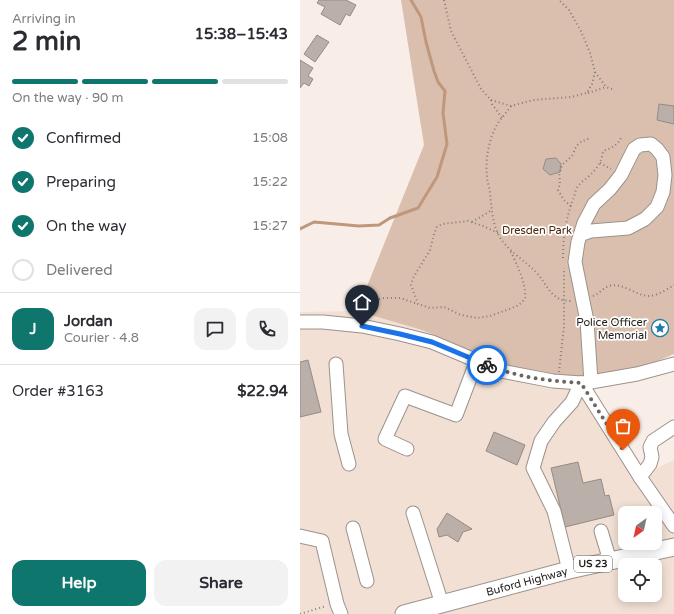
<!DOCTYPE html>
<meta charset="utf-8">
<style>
:root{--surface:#fff;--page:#f2f2f3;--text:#2b2b33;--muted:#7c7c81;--line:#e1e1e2;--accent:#0f766e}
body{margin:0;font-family:"Varela Round",sans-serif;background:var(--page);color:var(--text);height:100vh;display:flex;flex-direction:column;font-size:15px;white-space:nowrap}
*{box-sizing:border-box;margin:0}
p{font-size:13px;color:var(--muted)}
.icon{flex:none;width:22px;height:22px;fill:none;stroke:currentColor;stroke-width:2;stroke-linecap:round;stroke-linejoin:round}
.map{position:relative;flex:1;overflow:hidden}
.details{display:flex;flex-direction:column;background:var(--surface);width:300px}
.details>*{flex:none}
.needle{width:26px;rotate:213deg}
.tools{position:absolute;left:318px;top:506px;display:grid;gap:8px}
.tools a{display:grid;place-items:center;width:44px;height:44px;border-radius:8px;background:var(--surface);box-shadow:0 2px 10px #0003;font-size:20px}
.pin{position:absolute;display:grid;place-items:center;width:34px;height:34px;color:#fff;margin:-41px -17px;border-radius:50% 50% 50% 0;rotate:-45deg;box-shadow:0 0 4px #0007}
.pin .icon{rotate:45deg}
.courier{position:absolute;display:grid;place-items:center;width:40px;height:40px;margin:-20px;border:3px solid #1a73e8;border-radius:50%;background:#fff;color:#222;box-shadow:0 1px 5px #0007}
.summary em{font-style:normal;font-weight:700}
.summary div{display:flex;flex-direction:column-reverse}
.summary{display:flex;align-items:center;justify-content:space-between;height:68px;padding:0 12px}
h1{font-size:26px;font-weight:700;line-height:30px}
.bar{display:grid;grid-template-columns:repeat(4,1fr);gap:6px 4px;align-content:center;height:48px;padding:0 12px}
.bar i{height:5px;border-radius:3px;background:var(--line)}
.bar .current{background:var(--accent)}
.bar p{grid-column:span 4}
.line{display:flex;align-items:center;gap:10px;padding:0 12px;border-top:1px solid var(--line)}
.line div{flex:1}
.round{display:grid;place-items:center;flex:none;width:42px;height:42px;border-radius:12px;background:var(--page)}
ol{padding:0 12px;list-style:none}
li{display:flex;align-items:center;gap:12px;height:44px}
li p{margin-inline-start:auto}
li .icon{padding:4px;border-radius:50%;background:var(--accent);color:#fff;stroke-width:4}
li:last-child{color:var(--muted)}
li i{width:22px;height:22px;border:2px solid var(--line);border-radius:50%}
.button{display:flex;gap:8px;margin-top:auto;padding:8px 12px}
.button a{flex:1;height:46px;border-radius:12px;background:var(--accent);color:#fff;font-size:16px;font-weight:700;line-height:46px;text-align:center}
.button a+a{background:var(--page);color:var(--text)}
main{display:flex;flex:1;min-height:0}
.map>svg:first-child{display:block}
</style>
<main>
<section class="details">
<div class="summary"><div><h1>2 min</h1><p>Arriving in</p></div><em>15:38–15:43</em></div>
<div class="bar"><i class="current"></i><i class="current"></i><i class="current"></i><i></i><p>On the way · 90 m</p></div>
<ol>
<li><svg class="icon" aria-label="check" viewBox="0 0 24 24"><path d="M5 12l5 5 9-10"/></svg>Confirmed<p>15:08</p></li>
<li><svg class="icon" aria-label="check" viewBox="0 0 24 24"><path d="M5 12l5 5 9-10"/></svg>Preparing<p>15:22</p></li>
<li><svg class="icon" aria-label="check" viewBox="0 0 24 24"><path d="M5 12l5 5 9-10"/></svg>On the way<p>15:27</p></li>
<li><i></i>Delivered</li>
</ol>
<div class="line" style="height:72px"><b class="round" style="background:var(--accent);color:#fff">J</b><div><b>Jordan</b><p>Courier · 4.8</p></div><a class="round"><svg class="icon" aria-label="chat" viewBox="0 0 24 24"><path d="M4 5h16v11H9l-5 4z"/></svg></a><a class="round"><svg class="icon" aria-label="phone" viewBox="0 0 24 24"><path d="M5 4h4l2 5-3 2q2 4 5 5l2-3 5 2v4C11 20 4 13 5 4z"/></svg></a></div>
<div class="line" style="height:52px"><div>Order #3163</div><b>$22.94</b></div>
<div class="button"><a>Help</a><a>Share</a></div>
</section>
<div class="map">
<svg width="374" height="614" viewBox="0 0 374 614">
<rect width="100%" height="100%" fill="#f9eee7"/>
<path fill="#f2e0d4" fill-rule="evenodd" d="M57,311L122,330L203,364L235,372L277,377L335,478L374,460V614H0V312ZM325,513H355V543H325ZM325,565H355V595H325Z"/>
<path fill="#dabfae" d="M101,0H374V354L350,364L308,374L277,377L235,372L203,364L122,330L57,311L124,145Z"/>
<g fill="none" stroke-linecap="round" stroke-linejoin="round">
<path stroke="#bf977c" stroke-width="3" d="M0,229L14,222L59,226L79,225L90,218L118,208L137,177L147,144L143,113L145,91L138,82L134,71L126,42L121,17L111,0"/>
</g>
<g fill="#bab0a9" stroke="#958b85">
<path d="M19,0H46L56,5L50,16L46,14L40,25L21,14L25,7L17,3Z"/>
<path d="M17,35L29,42L15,62L4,54Z"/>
<path d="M0,60L13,68L8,76L13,79L9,86L4,83L0,88Z"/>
<path d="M359,104L374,106V124L357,120Z"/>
<path d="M256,158L261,164L260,172L250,175L243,169L246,159Z"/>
<path d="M8,360L21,412L0,417V362Z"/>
<path d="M194,432L225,445L217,465L186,451Z"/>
<path d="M278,462L283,483L301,479L305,496L309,495L314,515L265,527L251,468Z"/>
<path d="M147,513L172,529L163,532L158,542L147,535L139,537L137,529Z"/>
</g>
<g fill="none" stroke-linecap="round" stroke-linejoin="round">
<g stroke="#9c928c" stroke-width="15">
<g id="minor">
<path d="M280,235L291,231L328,228L345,219L357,207L363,192L365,175L363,157L357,149L351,144L340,145L334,149L321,175L310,189L294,204L284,223L278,242L275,262L287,321L291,382"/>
<path d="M0,322H23L62,326L100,334L132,342L201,371L253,381L281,383L291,382L337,374L374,364"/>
<path d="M36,364L41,434L49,464"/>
<path d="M281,383L340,477L374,526"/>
<path d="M107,449L85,439L105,396L156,415L177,360"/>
<path d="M340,477L350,464L352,457L350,447L353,441L374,427"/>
<path d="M113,513L142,604"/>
<path d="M53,528L67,581"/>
<path d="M301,531L310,561"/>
<path d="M0,536L22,541L37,604L41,614"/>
<path d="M269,570L254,511L233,468L241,441L254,422L272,402L281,383"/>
</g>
</g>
<g stroke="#9c928c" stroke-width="19">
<g id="major">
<path id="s1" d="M104,614L269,570L374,547"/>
</g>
</g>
<g stroke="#837c77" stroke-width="2" stroke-dasharray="1 3" stroke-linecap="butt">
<path d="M144,0L151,31L181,89L191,100L211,106L233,100L271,97L287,93L292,84L295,72L290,53L281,31L269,10L259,0"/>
<path d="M295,72L306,87L315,90"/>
<path d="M288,93L306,87"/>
<path d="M191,100L192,104L202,118"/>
<path d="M211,106C207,112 202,117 198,123C189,138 185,159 187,176C187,182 190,188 190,194C192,208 192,223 199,236C208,251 224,260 236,272C248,285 251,302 272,301"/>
<path d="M300,163L311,169"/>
<path d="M271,206L264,200L258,190C262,180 258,179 260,172C262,162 265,163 271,157C273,155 274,151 275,149C278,142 283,141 290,138"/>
<path d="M172,222L192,210"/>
<path d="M198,233L183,226L168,221L142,224L137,227L134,234L130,250L113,278L111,285L118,304L130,308L144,307L161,315L177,318L190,316L207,310L219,305L225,299C227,284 216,263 210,250"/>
<path d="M263,258C263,237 266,217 274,197C275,193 276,188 279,185C281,182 285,180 288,177C296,170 302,162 303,151C312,148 318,145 322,136"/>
<path d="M293,296C299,294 303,288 309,286C322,282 335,295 348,296C358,296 367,289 374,285"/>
<path d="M55,312L67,302L84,298H100L118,304"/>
<path d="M259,372L264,326V268"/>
<path d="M0,614L26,606"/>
</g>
<use href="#minor" stroke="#fff" stroke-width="13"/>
<use href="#major" stroke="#fff" stroke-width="17"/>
</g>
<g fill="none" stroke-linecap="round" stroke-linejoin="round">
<path stroke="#6c6661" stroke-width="4" stroke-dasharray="0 7.2" d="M187,365C217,377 249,381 281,383L323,450"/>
<path stroke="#1a73e8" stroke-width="5" d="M62,326L100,334L132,342L187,365"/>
</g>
<defs>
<g id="sight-ring" transform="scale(0.9)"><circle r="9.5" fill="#fff" stroke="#1f7caa" stroke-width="1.5"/><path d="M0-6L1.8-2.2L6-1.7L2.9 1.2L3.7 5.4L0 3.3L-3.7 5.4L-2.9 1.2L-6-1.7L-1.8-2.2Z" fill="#1f7caa"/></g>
</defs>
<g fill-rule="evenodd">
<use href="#sight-ring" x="360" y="328"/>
</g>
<g text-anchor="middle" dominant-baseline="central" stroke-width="3.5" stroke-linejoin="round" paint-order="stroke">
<rect fill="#fff" stroke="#63605e" stroke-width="1" x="274" y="556" width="38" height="16" rx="3"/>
<g font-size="10" font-weight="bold" fill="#201c19">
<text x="293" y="564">US 23</text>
</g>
<g font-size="11" fill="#4d2504" stroke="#fff">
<text x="237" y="230">Dresden Park</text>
</g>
<g font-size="11" fill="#201c19" stroke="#fff" text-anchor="end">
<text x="347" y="322">Police Officer<tspan x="347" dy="13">Memorial</tspan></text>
</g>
<g font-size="11" fill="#201c19" stroke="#fff">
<text stroke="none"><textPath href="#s1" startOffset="127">Buford Highway</textPath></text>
</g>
</g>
</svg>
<div class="tools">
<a><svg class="needle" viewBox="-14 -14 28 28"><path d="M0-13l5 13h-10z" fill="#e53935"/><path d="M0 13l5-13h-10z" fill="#7c7c81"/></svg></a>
<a><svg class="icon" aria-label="locate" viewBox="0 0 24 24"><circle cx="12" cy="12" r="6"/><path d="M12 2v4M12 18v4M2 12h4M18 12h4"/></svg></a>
</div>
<div class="pin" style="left:323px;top:450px;background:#ea580c"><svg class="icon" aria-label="bag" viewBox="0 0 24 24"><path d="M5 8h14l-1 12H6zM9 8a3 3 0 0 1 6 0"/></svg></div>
<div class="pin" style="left:62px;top:326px;background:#1f2937"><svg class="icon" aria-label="home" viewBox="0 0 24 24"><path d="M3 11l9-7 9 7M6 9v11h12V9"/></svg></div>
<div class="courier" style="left:187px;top:365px"><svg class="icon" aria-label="bike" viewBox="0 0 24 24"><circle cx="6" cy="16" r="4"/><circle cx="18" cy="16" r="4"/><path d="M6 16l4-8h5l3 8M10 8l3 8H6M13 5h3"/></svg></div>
</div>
</main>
